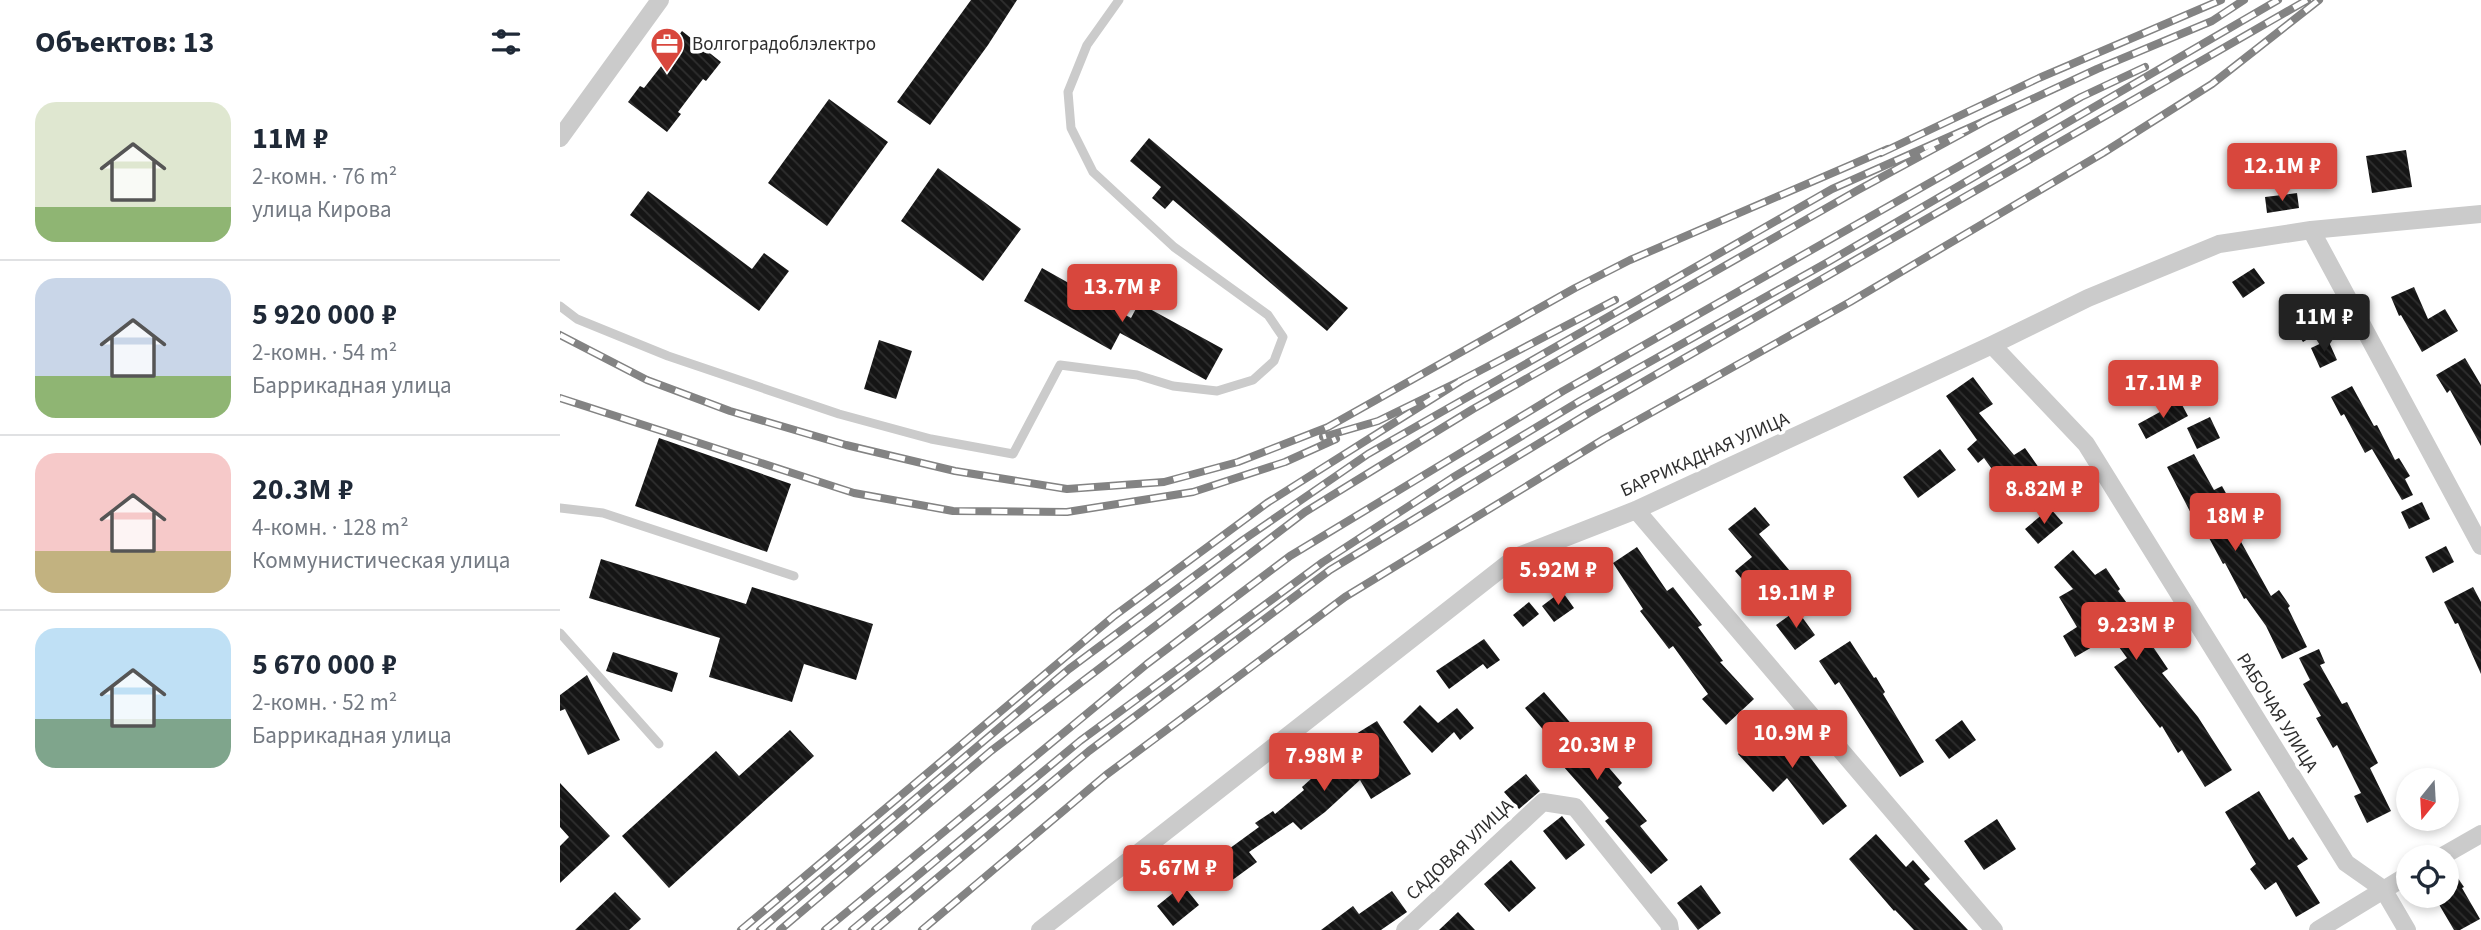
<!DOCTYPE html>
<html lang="ru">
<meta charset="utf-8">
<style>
:root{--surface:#fff;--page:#f2f2f3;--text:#1f2937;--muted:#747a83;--line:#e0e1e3;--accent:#d8473d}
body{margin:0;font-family:"Source Sans 3",sans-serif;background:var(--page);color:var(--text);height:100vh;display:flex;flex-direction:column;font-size:26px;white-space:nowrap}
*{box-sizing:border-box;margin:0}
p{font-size:23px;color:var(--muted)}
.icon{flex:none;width:38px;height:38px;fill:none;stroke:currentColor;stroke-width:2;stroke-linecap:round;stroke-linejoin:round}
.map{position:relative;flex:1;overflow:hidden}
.details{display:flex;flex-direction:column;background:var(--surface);width:560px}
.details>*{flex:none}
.needle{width:46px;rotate:198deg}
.tools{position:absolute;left:1836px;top:768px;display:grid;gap:14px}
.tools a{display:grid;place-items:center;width:63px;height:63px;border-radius:50%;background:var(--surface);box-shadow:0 4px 10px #0003;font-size:35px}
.price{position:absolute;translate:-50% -60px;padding:0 16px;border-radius:7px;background:var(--accent);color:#fff;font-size:23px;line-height:46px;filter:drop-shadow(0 2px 4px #0008)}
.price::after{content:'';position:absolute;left:50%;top:42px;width:21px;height:16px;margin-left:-10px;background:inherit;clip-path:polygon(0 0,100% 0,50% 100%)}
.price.active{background:#222;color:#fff}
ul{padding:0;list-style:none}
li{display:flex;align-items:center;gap:21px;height:175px;padding:0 35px}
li+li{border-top:2px solid var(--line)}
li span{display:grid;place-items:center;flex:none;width:196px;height:140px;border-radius:21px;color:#555}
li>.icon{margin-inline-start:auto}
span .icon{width:84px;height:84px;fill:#fffc;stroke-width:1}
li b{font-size:30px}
h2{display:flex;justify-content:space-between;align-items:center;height:84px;padding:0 35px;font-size:30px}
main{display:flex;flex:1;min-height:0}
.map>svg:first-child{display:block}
</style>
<main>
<section class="details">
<h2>Объектов: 13<svg class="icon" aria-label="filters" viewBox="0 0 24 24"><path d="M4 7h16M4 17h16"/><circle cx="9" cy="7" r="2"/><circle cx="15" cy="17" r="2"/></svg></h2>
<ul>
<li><span style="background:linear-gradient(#dfe7d0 75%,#8fb573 0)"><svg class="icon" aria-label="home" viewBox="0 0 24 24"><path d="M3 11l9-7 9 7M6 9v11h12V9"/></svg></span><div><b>11M ₽</b><p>2-комн. · 76 m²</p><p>улица Кирова</p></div></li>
<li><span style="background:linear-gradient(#c9d6e8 70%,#8fb573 0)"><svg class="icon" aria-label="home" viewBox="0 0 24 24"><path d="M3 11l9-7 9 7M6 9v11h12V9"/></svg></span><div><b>5 920 000 ₽</b><p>2-комн. · 54 m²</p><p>Баррикадная улица</p></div></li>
<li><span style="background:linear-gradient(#f6c9c9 70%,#c2b280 0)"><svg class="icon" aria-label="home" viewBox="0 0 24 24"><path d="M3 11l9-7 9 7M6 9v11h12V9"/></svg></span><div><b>20.3M ₽</b><p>4-комн. · 128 m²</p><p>Коммунистическая улица</p></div></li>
<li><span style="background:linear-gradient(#bfe0f5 65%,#7fa58c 0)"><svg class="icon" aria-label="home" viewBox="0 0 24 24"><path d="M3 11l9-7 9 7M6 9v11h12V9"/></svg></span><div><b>5 670 000 ₽</b><p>2-комн. · 52 m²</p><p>Баррикадная улица</p></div></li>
</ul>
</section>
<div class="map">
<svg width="1921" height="930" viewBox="0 0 1921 930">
<defs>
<pattern id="building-back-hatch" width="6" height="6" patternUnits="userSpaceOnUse" patternTransform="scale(1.75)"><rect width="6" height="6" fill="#151515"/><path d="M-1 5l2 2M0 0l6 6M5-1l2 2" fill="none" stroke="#2f2f2f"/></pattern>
</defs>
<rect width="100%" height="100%" fill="#fff"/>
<path fill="url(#building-back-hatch)" d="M 411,0 L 457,0 L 428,45 L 370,125 L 337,102 Z
M 122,31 L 161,62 L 146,81 L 143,79 L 118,112 L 121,114 L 107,132 L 68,102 L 80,86 L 84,88 L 113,51 L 109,48 Z
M 269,99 L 328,142 L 267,226 L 208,183 Z
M 589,138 L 788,308 L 767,331 L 613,200 L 605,209 L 592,198 L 601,187 L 570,161 Z
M 1846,150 L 1852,187 L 1812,193 L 1806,156 Z
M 378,168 L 461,229 L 423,281 L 341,221 Z
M 88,191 L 192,269 L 204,253 L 229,271 L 199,311 L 70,215 Z
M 1737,193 L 1739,208 L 1707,213 L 1705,197 Z
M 482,268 L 571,318 L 579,303 L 663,349 L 646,380 L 560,333 L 551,350 L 464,301 Z
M 1694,268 L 1705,283 L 1683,298 L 1672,282 Z
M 1854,287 L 1868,319 L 1885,309 L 1898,331 L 1862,352 L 1841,315 L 1839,316 L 1831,297 Z
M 1743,313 L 1756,334 L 1743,342 L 1730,322 Z
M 319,340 L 352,351 L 336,399 L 304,389 Z
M 1768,340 L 1777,360 L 1760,368 L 1751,348 Z
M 1905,358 L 1921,385 L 1921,446 L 1890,390 L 1887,393 L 1876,375 Z
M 1413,377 L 1433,404 L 1419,413 L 1454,455 L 1465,448 L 1484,475 L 1452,497 L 1424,458 L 1418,463 L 1407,449 L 1417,440 L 1386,396 Z
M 1792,386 L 1814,426 L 1817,425 L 1835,460 L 1839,458 L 1850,476 L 1845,479 L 1853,495 L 1842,500 L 1812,449 L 1805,453 L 1784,414 L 1781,416 L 1771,397 Z
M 1620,401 L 1628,416 L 1586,439 L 1578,424 Z
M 1650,417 L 1660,438 L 1637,449 L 1627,428 Z
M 99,438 L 231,484 L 207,552 L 75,506 Z
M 1380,449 L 1396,470 L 1358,498 L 1343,477 Z
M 1634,454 L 1654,490 L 1662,486 L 1673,506 L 1664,511 L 1711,596 L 1719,590 L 1730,606 L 1728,608 L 1747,647 L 1722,659 L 1706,626 L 1686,598 L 1684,599 L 1665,563 L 1663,564 L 1641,523 L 1637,525 L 1607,467 Z
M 1862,502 L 1870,519 L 1849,529 L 1841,512 Z
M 1195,507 L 1210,525 L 1199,534 L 1235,577 L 1243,571 L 1259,593 L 1231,614 L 1207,582 L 1194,593 L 1175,571 L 1192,557 L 1168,529 Z
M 1490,508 L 1503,523 L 1478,544 L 1465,529 Z
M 1886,546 L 1894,562 L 1873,573 L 1865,557 Z
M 1077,547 L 1107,591 L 1113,587 L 1142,625 L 1138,627 L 1163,661 L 1160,662 L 1194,699 L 1166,725 L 1142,699 L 1148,694 L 1113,646 L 1109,649 L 1080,611 L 1083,609 L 1053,563 Z
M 1513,550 L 1535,575 L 1546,568 L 1560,589 L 1558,591 L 1586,629 L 1583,632 L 1608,669 L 1602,673 L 1638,717 L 1672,770 L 1645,787 L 1622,750 L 1618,753 L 1602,726 L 1600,728 L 1554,667 L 1567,658 L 1551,636 L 1515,657 L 1503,636 L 1517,627 L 1499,597 L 1513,589 L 1494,567 Z
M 41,559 L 186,604 L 192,587 L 313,624 L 296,680 L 244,664 L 232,702 L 149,677 L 160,638 L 29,598 Z
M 1913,587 L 1921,602 L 1921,674 L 1898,623 L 1895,624 L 1884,602 Z
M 1002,591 L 1014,608 L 994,622 L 982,606 Z
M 969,602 L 979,614 L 963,627 L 953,615 Z
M 1237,610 L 1255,635 L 1235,650 L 1216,625 Z
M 924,639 L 940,660 L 927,669 L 923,664 L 889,689 L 876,671 Z
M 1290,641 L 1314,678 L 1316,677 L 1325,692 L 1323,694 L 1364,762 L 1340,777 L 1279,682 L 1275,685 L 1259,661 Z
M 1759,649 L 1765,663 L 1760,665 L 1782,704 L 1787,702 L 1818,763 L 1810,768 L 1831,811 L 1807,823 L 1794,796 L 1801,793 L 1777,745 L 1773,748 L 1756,718 L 1761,716 L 1743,684 L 1750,680 L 1739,658 Z
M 53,652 L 118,673 L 112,692 L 46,671 Z
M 27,675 L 60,740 L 28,755 L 5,709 L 0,711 L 0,695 Z
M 984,692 L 1062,783 L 1058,787 L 1087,821 L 1080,826 L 1108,860 L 1091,874 L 1045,821 L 1049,818 L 995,757 L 1001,751 L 965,708 Z
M 860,705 L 878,723 L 897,708 L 914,728 L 900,740 L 894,732 L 872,753 L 843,722 Z
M 1215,719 L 1249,756 L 1287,806 L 1263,825 L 1227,778 L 1213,792 L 1178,754 Z
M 1402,720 L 1416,740 L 1389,759 L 1375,740 Z
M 817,721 L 851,774 L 811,799 L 800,780 L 765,812 L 741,830 L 733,822 L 689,852 L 697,862 L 667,884 L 651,862 L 699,827 L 695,823 L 713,811 L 715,814 L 744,790 L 742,787 L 782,751 L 778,745 Z
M 230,730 L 254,756 L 109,888 L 62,836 L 156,751 L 179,776 Z
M 966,774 L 980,791 L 959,809 L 944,792 Z
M 0,783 L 50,836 L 0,883 L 0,846 L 9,837 L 0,827 Z
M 1699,791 L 1729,840 L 1733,837 L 1748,859 L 1737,866 L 1760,903 L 1736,917 L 1716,882 L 1705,890 L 1690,869 L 1696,864 L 1665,812 Z
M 1002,816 L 1025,845 L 1006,860 L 983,831 Z
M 1437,819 L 1456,849 L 1424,870 L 1404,841 Z
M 1316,834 L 1346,867 L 1353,860 L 1370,879 L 1364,884 L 1408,930 L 1354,930 L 1335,910 L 1334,911 L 1289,859 Z
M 951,860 L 976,888 L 949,912 L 924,884 Z
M 1889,865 L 1904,887 L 1902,888 L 1920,919 L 1900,930 L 1894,930 L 1874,896 L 1886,896 L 1886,867 Z
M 623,885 L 639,905 L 613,926 L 597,906 Z
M 1141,885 L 1161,913 L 1138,930 L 1117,903 Z
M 832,891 L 847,912 L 821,930 L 761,930 L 793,906 L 799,914 Z
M 55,892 L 81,919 L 69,930 L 15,930 Z
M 898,912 L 915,930 L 879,930 Z"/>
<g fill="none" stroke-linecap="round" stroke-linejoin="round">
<path stroke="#cbcbcb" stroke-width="9" d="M 0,306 L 17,319 L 108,356 L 279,414 L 371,439 L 453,454 L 500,365 L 577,375 L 613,386 L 657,391 L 693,380 L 714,361 L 723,337 L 708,315 L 614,247 L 533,172 L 511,128 L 508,92 L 527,45 L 559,0
M 0,508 L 43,513 L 234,576
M 0,633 L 99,744"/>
<path stroke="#cbcbcb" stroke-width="18" d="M 0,138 L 100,0
M 1751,230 L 1921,546
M 1432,345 L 1526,444 L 1786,863 L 1823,889 L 1847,930
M 1076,510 L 1434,930
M 1879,858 L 1921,834
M 480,930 L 956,557 L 1076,510 L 1432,345 L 1528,298 L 1659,244 L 1751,230 L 1921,214
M 845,930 L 983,802 L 1015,807 L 1109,924 L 1110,930
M 1758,930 L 1848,875"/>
<defs>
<path id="rail" d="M 1427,120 L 1537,69 L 1652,21 L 1684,0
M 1321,153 L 1479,78 L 1661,0
M 0,335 L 87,380 L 170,411 L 286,445 L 395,471 L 507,489 L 604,482 L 678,462 L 768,427 L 1015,288 L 1070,260 L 1328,149
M 902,380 L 1055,300
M 0,398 L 294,493 L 393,511 L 507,512 L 633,492 L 725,462 L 776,439
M 181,930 L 554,616 L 707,503 L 902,380 L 818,421 L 763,437
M 200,930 L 509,669 L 683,540 L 808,454 L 1272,189 L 1427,120 L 1298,190 L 913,409 L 745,512 L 431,751 L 220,930
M 265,930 L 587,664 L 730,556 L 1003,391 L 1521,97 L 1585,67
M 292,930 L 520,741 L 763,562 L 892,478 L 1020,401 L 1268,262 L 1718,0
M 315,930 L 529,751 L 770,570 L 1029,413 L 1747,0
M 362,930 L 546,775 L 785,597 L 1044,439 L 1290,302 L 1543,153 L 1652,84 L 1759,0"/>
</defs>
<use href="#rail" stroke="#838383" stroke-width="8"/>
<use href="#rail" stroke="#fff" stroke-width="5" stroke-dasharray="16" stroke-linecap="butt"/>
</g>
<defs>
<symbol id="office-pin" viewBox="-11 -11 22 30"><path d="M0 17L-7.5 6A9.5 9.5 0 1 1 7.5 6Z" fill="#d8473d" stroke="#fff"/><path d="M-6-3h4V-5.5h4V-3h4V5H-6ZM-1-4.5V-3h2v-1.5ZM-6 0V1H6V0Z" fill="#fff"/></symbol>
</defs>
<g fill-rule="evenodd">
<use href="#office-pin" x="88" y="25" width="38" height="52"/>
</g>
<g text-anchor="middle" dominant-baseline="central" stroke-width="7" stroke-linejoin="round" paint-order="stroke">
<g font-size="19" fill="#2e2e2e" stroke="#fff" text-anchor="start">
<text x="132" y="44">Волгоградоблэлектро</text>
</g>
<g font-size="19" fill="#2e2e2e" stroke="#fff">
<text transform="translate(1145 455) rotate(-24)">БАРРИКАДНАЯ УЛИЦА</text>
<text transform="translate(1717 713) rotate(58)">РАБОЧАЯ УЛИЦА</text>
<text transform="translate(900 850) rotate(-43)">САДОВАЯ УЛИЦА</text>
</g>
</g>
</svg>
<div class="tools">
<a><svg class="needle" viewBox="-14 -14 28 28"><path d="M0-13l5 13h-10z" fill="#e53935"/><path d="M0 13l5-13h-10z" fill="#747a83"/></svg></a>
<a><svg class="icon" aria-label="locate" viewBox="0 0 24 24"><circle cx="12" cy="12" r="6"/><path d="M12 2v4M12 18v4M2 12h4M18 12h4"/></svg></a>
</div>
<b class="price" style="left:1722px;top:203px">12.1M ₽</b>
<b class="price" style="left:562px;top:324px">13.7M ₽</b>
<b class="price active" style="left:1764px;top:354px">11M ₽</b>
<b class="price" style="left:1603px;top:420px">17.1M ₽</b>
<b class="price" style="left:1484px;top:526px">8.82M ₽</b>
<b class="price" style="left:1675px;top:553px">18M ₽</b>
<b class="price" style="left:998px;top:607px">5.92M ₽</b>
<b class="price" style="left:1236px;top:630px">19.1M ₽</b>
<b class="price" style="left:1576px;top:662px">9.23M ₽</b>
<b class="price" style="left:1232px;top:770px">10.9M ₽</b>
<b class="price" style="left:1037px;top:782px">20.3M ₽</b>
<b class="price" style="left:764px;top:793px">7.98M ₽</b>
<b class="price" style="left:618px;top:905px">5.67M ₽</b>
</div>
</main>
